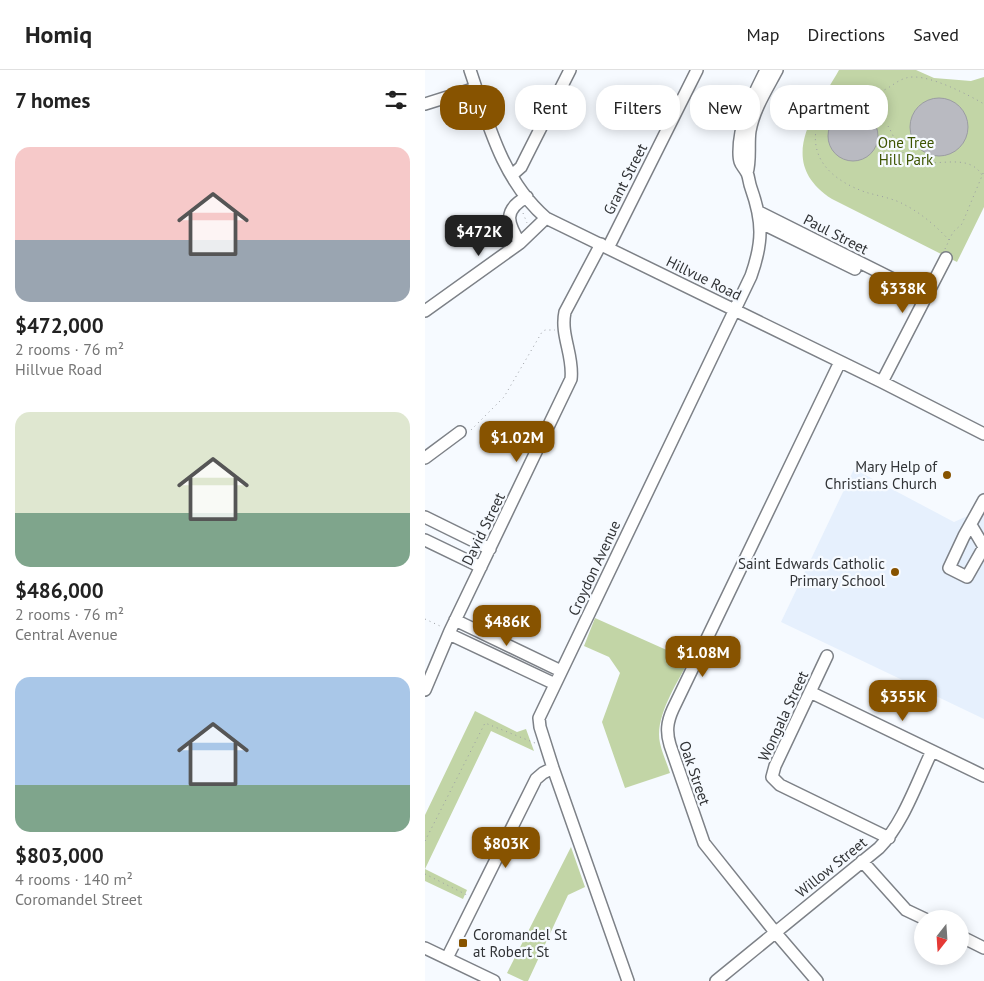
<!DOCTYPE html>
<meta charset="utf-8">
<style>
:root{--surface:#fff;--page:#f2f2f2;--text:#222;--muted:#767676;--line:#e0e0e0;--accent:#875300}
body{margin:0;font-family:"PT Sans",sans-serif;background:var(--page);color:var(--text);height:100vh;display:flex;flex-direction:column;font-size:19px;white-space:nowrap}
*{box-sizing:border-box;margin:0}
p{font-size:16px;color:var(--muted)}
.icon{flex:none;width:28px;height:28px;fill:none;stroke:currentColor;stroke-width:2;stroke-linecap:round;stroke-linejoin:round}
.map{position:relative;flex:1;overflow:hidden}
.side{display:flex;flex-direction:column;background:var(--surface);width:425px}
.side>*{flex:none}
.banner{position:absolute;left:15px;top:15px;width:469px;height:45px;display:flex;gap:10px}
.needle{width:32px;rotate:197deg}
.controls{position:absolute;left:489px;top:840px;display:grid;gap:10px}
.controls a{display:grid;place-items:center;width:55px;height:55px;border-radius:50%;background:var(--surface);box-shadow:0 2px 12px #0003;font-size:25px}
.price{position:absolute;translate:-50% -42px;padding:0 11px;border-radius:10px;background:var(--accent);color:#fff;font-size:16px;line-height:32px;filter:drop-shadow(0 1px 2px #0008)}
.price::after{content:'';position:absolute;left:50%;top:30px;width:15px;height:11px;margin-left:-8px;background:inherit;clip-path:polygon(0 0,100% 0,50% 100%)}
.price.current{background:#222;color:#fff}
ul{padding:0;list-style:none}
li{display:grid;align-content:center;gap:10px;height:265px;padding:0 15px}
li span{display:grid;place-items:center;height:155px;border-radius:15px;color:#555}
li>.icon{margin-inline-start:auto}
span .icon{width:90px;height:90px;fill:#fffc;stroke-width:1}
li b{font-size:21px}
h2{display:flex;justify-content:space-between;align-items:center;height:60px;padding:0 15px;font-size:21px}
.chip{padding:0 18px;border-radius:20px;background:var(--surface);box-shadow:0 2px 12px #0003;font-size:18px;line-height:45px}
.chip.current{background:var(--accent);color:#fff}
header{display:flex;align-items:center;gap:30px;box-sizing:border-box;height:70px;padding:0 25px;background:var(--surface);border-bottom:1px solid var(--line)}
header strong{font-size:24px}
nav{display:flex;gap:28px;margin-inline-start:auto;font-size:18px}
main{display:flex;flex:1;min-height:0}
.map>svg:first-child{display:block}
</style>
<header>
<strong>Homiq</strong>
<nav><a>Map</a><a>Directions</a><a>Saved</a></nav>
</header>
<main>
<section class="side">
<h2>7 homes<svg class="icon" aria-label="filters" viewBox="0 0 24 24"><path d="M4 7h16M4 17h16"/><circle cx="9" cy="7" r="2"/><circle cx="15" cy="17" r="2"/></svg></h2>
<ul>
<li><span style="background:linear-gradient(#f6c9c9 60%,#9aa5b1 0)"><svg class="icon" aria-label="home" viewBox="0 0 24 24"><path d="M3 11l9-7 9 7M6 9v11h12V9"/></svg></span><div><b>$472,000</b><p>2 rooms · 76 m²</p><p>Hillvue Road</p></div></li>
<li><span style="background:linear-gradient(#dfe7d0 65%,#7fa58c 0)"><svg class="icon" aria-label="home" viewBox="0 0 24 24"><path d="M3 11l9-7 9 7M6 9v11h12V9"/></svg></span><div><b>$486,000</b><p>2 rooms · 76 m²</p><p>Central Avenue</p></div></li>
<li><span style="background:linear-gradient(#a9c7e8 70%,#7fa58c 0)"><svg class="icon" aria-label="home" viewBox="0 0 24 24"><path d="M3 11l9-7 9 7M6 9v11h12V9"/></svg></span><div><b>$803,000</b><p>4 rooms · 140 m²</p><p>Coromandel Street</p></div></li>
</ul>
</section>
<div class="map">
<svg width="559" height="911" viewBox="0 0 559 911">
<rect width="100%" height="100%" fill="#f6faff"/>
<path fill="#e6f0fd" d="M 429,399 L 529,452 L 547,444 L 559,421 L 559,649 L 356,552 Z"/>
<path fill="#c2d5a6" d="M 414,0 L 491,0 L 509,8 L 546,11 L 559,7 L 559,137 L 532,192 L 407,129 C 350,92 389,44 414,0 Z
M 170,548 L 264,590 C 253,612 229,647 235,673 C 237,683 242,693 245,703 L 200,718 L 177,652 L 195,603 L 184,587 L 159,576 Z
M 50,641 L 92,662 L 101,659 L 109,681 L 66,661 L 0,799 L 42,820 L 38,829 L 0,811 L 0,745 Z
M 146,777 L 160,817 L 143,825 L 103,911 L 99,911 L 82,903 Z"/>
<path fill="#b9bac1" stroke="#9b9ca3" d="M485 57a29 29 0 1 1 58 0a29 29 0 1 1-58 0Z
M403 66a25 25 0 1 1 50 0a25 25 0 1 1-50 0Z"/>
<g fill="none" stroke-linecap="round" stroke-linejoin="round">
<defs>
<path id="minor" d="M 45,0 C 63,53 77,110 121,148 L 457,312 L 559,364
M 0,34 L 51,18
M 322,103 C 326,90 323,74 325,61 C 329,39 342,19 352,0
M 87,105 L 96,97 L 101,87 L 145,0
M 334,142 L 502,226
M 336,153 L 430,199
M 95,173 C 83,154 77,140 102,127
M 183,178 L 272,0
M 0,241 L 95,173 L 121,148
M 457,312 L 521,188
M 0,388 L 35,362
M 0,447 L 65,479
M 546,455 L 559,477 L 542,507 L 524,498 L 539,466 L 559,430
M 0,470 L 56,497
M 30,550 L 136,601
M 24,564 L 130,614
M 402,586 L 350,696 L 347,707 L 355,715 L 464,768
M 0,620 L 25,561 L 146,309 C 149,286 135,265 140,242 L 176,174
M 385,622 L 559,706
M 437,791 L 481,840 L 500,849
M 535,866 L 559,878
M 0,878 L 69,911
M 22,888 L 111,709 L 118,703 L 128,698
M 203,911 L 128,698 L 115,657 L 114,648 L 326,206 C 338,172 338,152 326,118 C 324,113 324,107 322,103 C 317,94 314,95 314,82 C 314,52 328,26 341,0
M 291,911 L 454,778 C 478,754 492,712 507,681
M 392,911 L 350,862 L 279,773 L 245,675 C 241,662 242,652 248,639 L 415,292"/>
</defs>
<use href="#minor" stroke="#7d8187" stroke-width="14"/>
<path stroke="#9b9ea3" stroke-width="1" stroke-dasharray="1 4" stroke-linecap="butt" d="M 463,56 C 469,66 473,80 482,86 C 504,103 541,79 557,105
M 98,143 L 102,153
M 524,170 C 512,157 496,143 480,135 C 468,128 453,126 440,122 C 412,112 386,93 391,60 C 397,30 427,28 451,23 C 464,20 470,11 481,8 C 500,2 542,24 559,34
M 520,179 L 528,162 L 537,154 L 559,101
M 46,360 L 79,327 L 117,262 L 120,260 L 130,260
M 0,549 L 15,556
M 0,771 L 60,653 L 110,673
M 0,804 L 42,825"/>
<use href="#minor" stroke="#fff" stroke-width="11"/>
</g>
<g fill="#875300" stroke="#f6faff" stroke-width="2">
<circle cx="522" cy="405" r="5"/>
<circle cx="470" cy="502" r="5"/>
<rect x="33" y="868" width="10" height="10" rx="2.5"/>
</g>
<g text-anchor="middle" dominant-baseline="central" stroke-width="4.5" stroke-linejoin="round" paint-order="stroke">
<g font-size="15" fill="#3d5400" stroke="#f6faff">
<text x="481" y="72">One Tree<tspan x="481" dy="17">Hill Park</tspan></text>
</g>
<g font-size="15" fill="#313336" stroke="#f6faff">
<text transform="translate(200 109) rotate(-63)">Grant Street</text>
<text transform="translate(411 164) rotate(27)">Paul Street</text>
<text transform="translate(279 208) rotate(26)">Hillvue Road</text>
<text transform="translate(58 459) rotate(-64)">David Street</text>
<text transform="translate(169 498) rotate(-65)">Croydon Avenue</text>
<text transform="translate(358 646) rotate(-65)">Wongala Street</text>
<text transform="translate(270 703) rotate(71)">Oak Street</text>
<text transform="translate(406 797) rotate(-39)">Willow Street</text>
</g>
<g font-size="15" fill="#313336" stroke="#f6faff" text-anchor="end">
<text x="512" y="396">Mary Help of<tspan x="512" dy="17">Christians Church</tspan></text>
<text x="460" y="493">Saint Edwards Catholic<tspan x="460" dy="17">Primary School</tspan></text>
<text x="48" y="864" text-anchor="start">Coromandel St<tspan x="48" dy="17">at Robert St</tspan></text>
</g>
</g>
</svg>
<div class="controls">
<a><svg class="needle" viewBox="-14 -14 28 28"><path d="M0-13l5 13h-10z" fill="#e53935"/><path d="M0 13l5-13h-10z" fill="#767676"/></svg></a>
</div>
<b class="price current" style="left:54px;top:187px">$472K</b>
<b class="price" style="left:478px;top:244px">$338K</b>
<b class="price" style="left:92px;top:393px">$1.02M</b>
<b class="price" style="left:82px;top:577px">$486K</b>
<b class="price" style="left:278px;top:608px">$1.08M</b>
<b class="price" style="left:478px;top:652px">$355K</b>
<b class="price" style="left:81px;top:799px">$803K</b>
<div class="banner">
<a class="chip current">Buy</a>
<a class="chip">Rent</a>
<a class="chip">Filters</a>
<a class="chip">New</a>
<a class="chip">Apartment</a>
</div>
</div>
</main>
